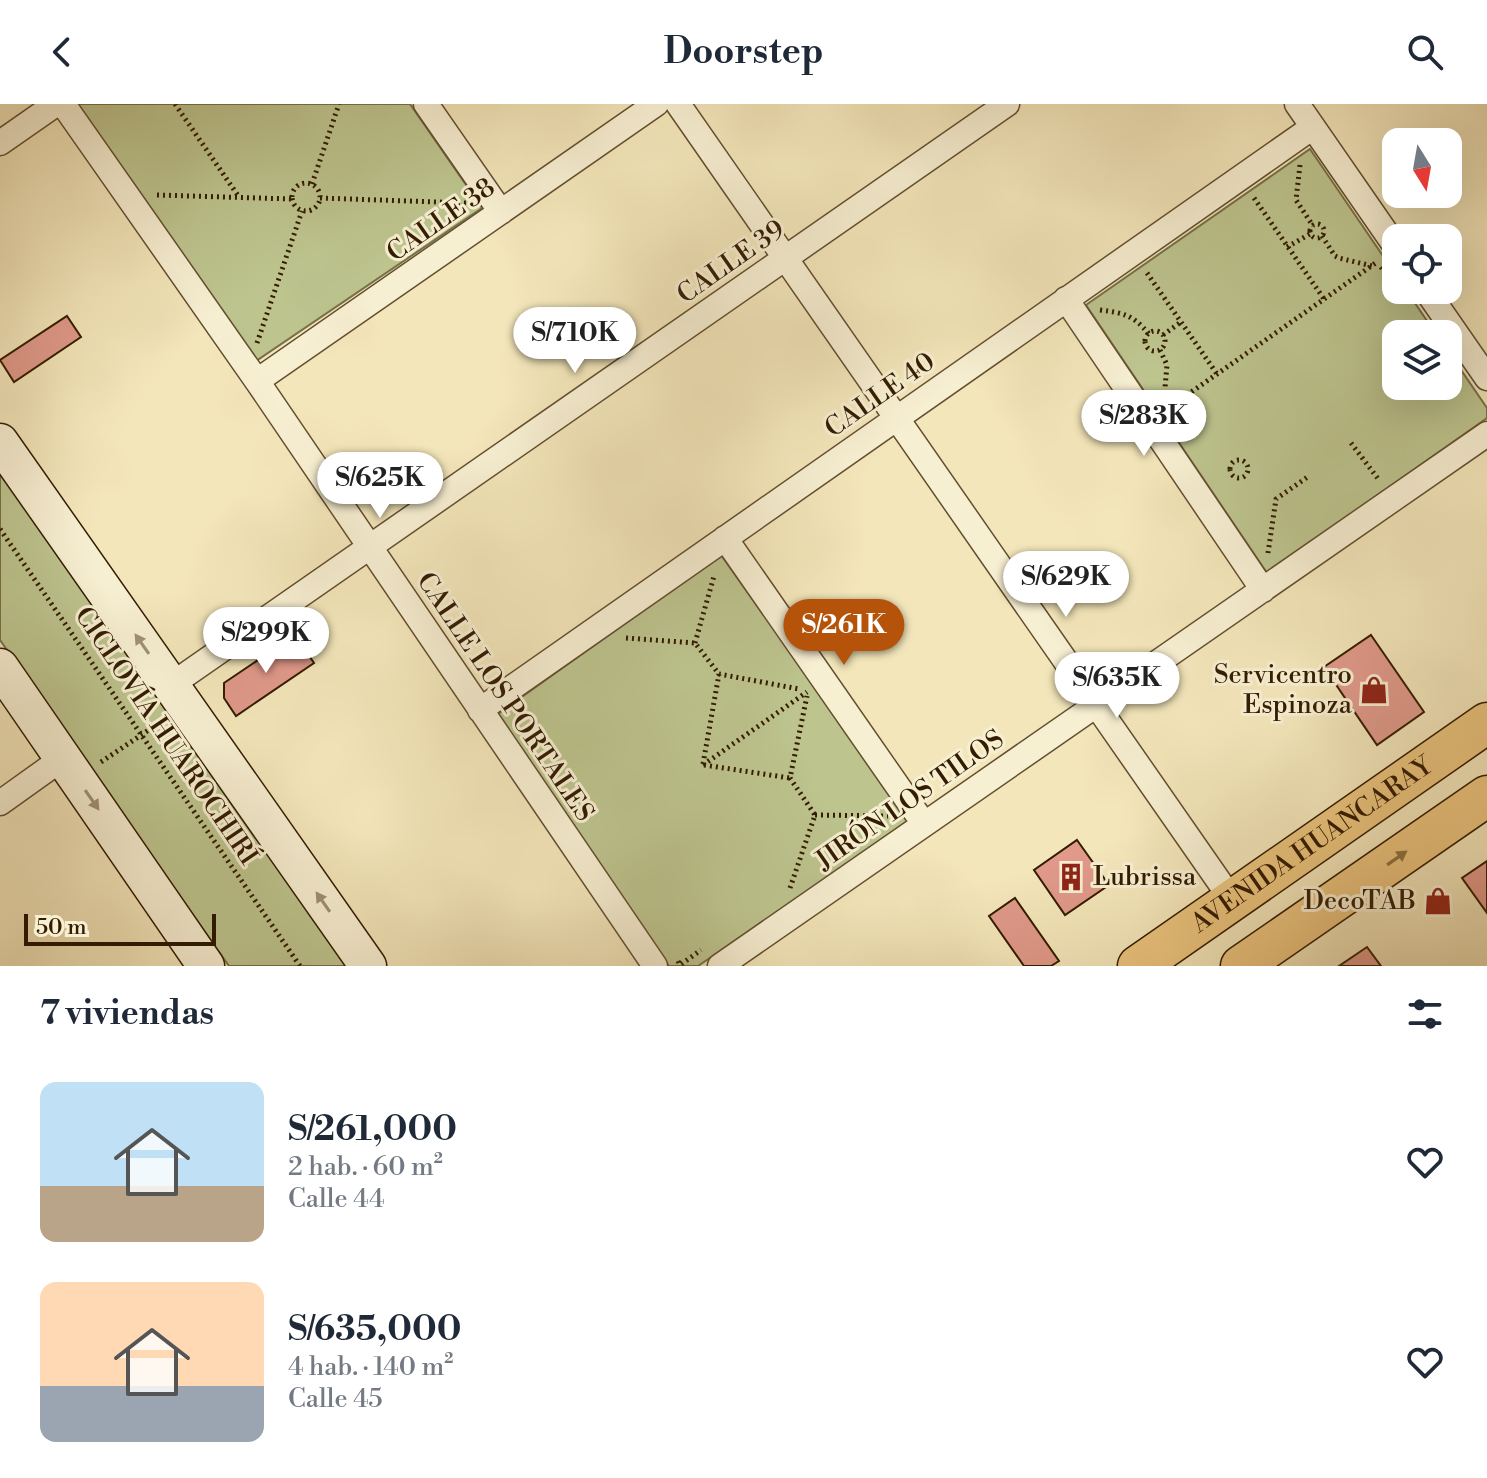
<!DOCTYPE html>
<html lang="es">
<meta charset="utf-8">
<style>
:root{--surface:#fff;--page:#f6f6f7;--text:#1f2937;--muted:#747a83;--accent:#b45309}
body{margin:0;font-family:"Libre Bodoni",serif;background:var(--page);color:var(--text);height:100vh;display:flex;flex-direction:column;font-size:30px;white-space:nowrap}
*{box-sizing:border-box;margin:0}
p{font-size:26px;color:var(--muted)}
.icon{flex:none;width:44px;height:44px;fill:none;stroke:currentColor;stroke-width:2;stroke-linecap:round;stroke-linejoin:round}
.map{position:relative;height:862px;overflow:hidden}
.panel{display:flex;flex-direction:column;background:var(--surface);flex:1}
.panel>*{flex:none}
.needle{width:52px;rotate:169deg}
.controls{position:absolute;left:1382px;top:24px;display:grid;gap:16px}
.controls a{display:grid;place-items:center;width:80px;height:80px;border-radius:16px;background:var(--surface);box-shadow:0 8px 32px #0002;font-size:40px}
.scale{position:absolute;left:24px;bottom:20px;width:192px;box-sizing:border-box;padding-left:8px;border:4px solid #331c01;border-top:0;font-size:22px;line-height:28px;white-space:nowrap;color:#331c01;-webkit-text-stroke:6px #f7efd2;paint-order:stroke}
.price{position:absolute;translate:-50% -68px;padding:0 18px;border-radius:28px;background:#fff;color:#222;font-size:26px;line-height:52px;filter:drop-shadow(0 2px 4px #0008)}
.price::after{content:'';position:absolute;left:50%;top:48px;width:24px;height:18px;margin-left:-12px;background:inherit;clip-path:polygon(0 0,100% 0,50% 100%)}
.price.selected{background:var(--accent);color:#fff}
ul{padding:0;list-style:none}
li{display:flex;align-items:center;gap:24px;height:200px;padding:0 40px}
li span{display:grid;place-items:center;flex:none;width:224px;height:160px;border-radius:16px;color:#555}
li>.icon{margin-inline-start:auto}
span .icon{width:96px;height:96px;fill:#fffc;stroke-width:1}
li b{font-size:34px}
h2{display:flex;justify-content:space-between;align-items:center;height:96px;padding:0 40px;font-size:34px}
header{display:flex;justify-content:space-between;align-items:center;height:104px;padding:0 40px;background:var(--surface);font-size:36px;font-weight:700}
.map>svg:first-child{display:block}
</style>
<header><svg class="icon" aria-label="back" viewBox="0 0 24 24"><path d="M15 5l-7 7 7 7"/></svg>Doorstep<svg class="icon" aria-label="search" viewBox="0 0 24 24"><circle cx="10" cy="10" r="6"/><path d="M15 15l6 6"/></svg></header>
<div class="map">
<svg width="1487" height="862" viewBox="0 0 1487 862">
<rect width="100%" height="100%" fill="#f3e6ba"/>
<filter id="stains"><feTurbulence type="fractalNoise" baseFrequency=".0025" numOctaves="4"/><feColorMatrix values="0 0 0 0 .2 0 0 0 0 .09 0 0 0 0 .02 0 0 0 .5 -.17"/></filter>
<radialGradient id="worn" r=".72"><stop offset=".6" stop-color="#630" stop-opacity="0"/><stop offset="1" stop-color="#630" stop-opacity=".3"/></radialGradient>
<path fill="#bdc48e" stroke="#787048" stroke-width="2" d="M 75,0 L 410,0 L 482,104 L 256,257 Z
M 1310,45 L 1396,171 L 1396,186 L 1406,186 L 1436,230 L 1396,230 L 1396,282 L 1448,282 L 1448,247 L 1487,304 L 1487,314 L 1267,469 L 1086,201 Z
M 0,356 L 354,862 L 229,862 L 0,536 Z
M 721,451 L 911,717 L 698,862 L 669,862 L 498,610 Z"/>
<path fill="#e0998a" stroke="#331c01" stroke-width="2" d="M 67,212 L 81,233 L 14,278 L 0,256 Z
M 295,531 L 314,559 L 236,612 L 224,594 L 224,579 Z
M 1371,531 L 1424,608 L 1377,641 L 1324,563 Z
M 1077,736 L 1109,781 L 1065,811 L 1034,766 Z
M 1487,757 L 1487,809 L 1462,774 Z
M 1015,794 L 1059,857 L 1051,862 L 1024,862 L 989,812 Z
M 1367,843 L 1381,862 L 1339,862 Z"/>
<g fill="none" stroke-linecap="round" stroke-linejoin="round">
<defs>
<path id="street" d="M 63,0 L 257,277 L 655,862
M 426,0 L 501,108
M 678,0 L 1232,796
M 1297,0 L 1396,143
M 0,39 L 56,0
M 1426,186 L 1487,274
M 1066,195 L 1263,486
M 257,277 L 656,0
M 725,434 L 924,720
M 171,581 L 1007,0
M 480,606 L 1313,23
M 0,699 L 63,654
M 720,862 L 1487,330"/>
<path id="secondary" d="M 0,338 L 368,862
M 0,563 L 206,862"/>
<g id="primary">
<path id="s1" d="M 1138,862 L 1487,619"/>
<path d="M 1241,862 L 1487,692"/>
</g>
</defs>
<use href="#street" stroke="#634e2f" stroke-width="27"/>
<use href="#secondary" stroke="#331c01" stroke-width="39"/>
<use href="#primary" stroke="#331c01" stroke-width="43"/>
<path stroke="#331c01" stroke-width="5" stroke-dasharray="2 4" stroke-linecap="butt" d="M 175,0 L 239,93
M 1300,61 L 1296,96 L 1313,122
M292 93a14 14 0 1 1 28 0a14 14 0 1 1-28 0Z
M 312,80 L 339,0
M 157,91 L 292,95
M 320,94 L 467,99
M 1254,94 L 1324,195
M1310 127a7 7 0 1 1 14 0a7 7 0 1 1-14 0Z
M 1322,132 L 1335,152 L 1339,154 L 1372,162
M 1287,143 L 1310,130
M 1381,163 L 1396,185
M 1147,169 L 1217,270
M 1100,206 C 1124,209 1133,211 1149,230
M1145 237a10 10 0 1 1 20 0a10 10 0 1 1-20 0Z
M 1163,231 L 1181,218
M 257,239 L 302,107
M 1160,246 L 1167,261 L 1164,295
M 1167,305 L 1377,158
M 1351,339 L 1379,376
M1230 365a9 9 0 1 1 18 0a9 9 0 1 1-18 0Z
M 0,425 L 300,862
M 1268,449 L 1276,395 L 1309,372
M 626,534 L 695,539 L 719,570 L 799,585
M 695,539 L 714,472
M 101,658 L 162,617
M 703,660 L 719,570
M 703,661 L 807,588
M 704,661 L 790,674
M 815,711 L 888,712
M 790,784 L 815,711 L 790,674 L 807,592
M 678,857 L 680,861 L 701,846"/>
<use href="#street" stroke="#f7efd2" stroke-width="24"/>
<use href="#secondary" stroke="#f7efd2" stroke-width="36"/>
<use href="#primary" stroke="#eac37d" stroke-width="40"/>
</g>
<defs><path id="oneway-solid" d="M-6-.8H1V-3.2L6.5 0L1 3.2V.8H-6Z" transform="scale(2)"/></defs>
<g fill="#9f9074">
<use href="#oneway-solid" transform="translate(142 540) rotate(-125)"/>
<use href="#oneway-solid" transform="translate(92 696) rotate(55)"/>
<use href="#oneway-solid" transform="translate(323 798) rotate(-125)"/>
</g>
<use fill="#8e703f" href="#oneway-solid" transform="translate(1397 754) rotate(-35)"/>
<defs>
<symbol id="shop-bare" viewBox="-9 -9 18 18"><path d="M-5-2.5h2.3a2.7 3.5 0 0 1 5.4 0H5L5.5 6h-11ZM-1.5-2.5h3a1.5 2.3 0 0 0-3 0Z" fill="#8f2418" stroke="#f7efd2" stroke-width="2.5" paint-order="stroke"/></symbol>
<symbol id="building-bare" viewBox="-9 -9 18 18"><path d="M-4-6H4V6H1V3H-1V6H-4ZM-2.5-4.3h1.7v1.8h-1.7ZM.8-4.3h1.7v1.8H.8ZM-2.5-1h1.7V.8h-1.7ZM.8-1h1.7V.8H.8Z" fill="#8f2418" stroke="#f7efd2" stroke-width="2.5" paint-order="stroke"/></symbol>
</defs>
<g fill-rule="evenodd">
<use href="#shop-bare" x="1354" y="566" width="40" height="40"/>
<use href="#building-bare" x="1051" y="753" width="40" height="40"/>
<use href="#shop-bare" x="1418" y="777" width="40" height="40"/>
</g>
<g text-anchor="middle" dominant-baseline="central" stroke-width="6" stroke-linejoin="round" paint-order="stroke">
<g font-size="26" fill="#331c01" stroke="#f7efd2">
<text transform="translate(441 116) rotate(-35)">CALLE 38</text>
<text transform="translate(731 158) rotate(-35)">CALLE 39</text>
<text transform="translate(880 291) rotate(-35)">CALLE 40</text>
<text transform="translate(505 593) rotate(56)">CALLE LOS PORTALES</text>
<text transform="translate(166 632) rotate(56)">CICLOVÍA HUAROCHIRÍ</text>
<text transform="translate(910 696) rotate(-35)">JIRÓN LOS TILOS</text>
<text stroke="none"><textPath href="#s1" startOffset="212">AVENIDA HUANCARAY</textPath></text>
</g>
<g font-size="26" fill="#331c01" stroke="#f7efd2" text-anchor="end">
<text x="1352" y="571">Servicentro<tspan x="1352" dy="30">Espinoza</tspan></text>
<text x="1093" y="773" text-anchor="start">Lubrissa</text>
<text x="1416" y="797">DecoTAB</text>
</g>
</g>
<rect width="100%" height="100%" filter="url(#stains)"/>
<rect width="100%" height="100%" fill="url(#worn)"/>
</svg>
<div class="controls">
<a><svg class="needle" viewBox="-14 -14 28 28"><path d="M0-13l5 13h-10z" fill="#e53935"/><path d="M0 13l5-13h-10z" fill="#747a83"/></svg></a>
<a><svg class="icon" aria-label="locate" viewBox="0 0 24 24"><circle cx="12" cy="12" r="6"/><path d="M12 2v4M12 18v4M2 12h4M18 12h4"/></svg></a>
<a><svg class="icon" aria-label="layers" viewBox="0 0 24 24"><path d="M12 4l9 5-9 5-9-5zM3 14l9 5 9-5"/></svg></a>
</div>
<div class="scale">50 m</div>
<b class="price" style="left:575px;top:271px">S/710K</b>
<b class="price" style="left:1144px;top:354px">S/283K</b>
<b class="price" style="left:380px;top:416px">S/625K</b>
<b class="price" style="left:1066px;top:515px">S/629K</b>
<b class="price selected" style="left:844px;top:563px">S/261K</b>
<b class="price" style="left:266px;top:571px">S/299K</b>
<b class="price" style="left:1117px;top:616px">S/635K</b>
</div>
<section class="panel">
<h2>7 viviendas<svg class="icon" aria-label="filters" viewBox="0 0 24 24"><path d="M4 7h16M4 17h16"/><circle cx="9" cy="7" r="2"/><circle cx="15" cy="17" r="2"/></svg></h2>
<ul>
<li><span style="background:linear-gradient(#bfe0f5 65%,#b9a48a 0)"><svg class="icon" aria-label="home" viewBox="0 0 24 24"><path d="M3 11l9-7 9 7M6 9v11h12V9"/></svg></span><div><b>S/261,000</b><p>2 hab. · 60 m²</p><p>Calle 44</p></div><svg class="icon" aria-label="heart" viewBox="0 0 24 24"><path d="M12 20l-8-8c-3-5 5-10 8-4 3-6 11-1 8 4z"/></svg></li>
<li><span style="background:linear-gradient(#ffd9b3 65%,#9aa5b1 0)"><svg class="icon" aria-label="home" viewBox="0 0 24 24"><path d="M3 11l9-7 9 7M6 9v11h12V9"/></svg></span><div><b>S/635,000</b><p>4 hab. · 140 m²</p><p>Calle 45</p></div><svg class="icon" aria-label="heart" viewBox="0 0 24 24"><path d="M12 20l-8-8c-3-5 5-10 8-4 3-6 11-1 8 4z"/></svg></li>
</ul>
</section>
